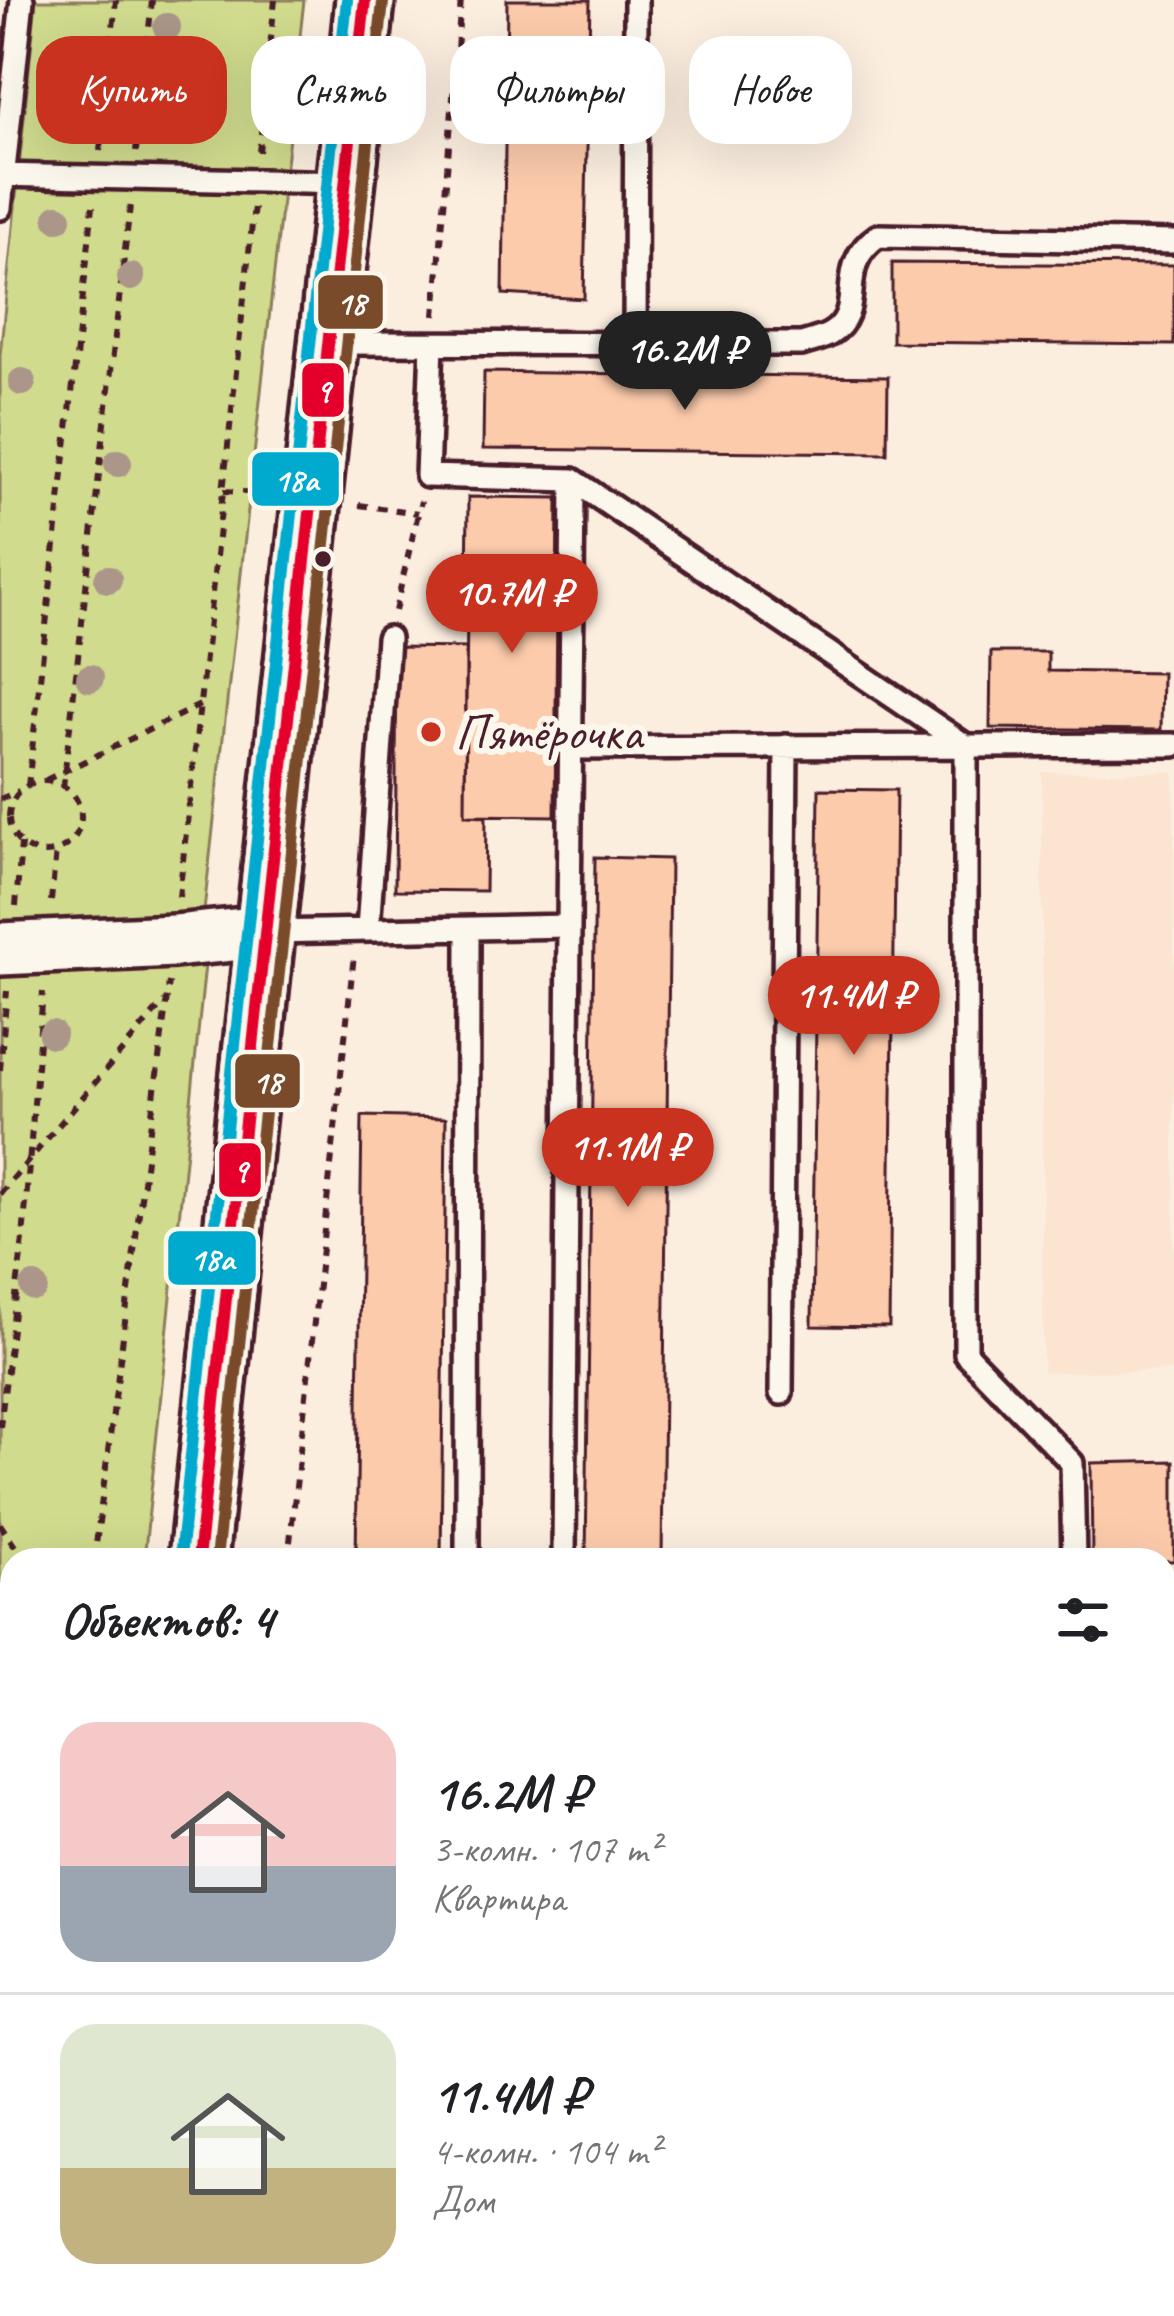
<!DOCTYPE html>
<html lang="ru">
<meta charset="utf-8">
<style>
:root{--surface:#fff;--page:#f2f2f2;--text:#202124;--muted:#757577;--line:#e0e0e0;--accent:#c8321e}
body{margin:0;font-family:Caveat,sans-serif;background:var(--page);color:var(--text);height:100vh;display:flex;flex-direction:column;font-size:45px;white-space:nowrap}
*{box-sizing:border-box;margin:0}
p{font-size:39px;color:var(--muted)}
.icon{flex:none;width:66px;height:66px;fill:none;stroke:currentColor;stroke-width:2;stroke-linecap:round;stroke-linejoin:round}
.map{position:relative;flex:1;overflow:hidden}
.details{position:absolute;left:0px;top:1548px;width:1176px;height:768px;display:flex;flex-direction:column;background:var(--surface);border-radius:36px 36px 0 0;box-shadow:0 12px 48px #0002}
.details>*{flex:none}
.top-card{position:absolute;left:36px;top:36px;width:1104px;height:108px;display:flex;gap:24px}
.price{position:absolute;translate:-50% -102px;padding:0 27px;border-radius:42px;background:var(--accent);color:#fff;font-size:39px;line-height:78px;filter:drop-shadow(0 3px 6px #0008)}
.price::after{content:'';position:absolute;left:50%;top:72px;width:36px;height:27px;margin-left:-18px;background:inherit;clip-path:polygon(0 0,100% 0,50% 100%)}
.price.on{background:#222;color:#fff}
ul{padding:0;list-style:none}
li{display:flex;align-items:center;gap:36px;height:300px;padding:0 60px}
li+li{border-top:3px solid var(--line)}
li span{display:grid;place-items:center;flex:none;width:336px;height:240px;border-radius:36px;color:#555}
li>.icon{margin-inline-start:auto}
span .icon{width:144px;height:144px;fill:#fffc;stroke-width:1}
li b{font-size:51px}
h2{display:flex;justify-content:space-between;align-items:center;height:144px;padding:0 60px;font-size:51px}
.chip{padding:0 42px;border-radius:36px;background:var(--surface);box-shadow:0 12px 48px #0002;font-size:42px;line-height:108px}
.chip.on{background:var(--accent);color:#fff}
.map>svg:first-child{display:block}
</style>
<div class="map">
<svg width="1174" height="2316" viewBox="0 0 1174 2316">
<rect width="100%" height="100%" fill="#fbeedf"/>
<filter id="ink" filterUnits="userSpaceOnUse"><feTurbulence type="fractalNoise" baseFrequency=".00833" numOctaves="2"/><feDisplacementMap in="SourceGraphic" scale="24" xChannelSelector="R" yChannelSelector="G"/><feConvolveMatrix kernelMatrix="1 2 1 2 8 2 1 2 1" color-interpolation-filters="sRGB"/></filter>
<g filter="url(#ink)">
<path fill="#fbe4d0" d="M 1042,772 L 1174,772 L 1174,1371 L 1043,1372 Z"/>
<path fill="#d0db8e" stroke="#8d7d5c" stroke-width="3" d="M 36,0 L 304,0 L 204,911 L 0,926 L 0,355 Z
M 206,955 L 144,1560 L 12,1560 L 12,2063 L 0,2063 L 0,977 Z
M 1174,2157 L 1174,2316 L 256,2316 L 256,2304 L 1164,2304 L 1164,2158 Z"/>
<path fill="#fccbac" stroke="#4a1f2b" stroke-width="3" d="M 507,0 L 590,0 L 584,299 L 503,294 Z
M 892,263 L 1174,265 L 1174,345 L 892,342 Z
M 484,372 L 888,377 L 887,453 L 483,449 Z
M 468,497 L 558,498 L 555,816 L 465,815 Z
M 397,647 L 466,648 L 465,815 L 486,816 L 485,891 L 395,890 Z
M 991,652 L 1048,652 L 1048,671 L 1162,673 L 1161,730 L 990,728 Z
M 819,789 L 896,790 L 889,1327 L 812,1326 Z
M 595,857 L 670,859 L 662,1560 L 586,1560 Z
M 362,1116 L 446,1118 L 441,1560 L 356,1560 Z
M 1174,1461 L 1174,1561 L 1092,1560 L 1091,1463 Z
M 1174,1756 L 1174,1846 L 1164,1847 L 1164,1757 Z"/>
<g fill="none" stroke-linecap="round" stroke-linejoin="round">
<defs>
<path id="service" d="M 0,175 L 345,183
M 0,208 L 22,0
M 333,343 L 802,344 C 810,341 822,339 830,334 C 869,310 832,267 878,236 L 1174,242
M 635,346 L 636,0
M 573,480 L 966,746 L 966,1354 L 1072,1463 L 1074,1560
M 570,748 L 1174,745
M 368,930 L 388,638
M 270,932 L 569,926 L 573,480 L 427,476 L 432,344
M 781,1393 L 786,746
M 467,1560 L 468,929
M 564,1560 L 569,926
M 1164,1594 L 1174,1594
M 1164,1871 L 1174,1871"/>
<path id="tertiary" d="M 0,949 L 174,941 L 263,932"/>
<path id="secondary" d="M 198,1560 L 365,0
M 0,2102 L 12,2102
M 1164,2107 L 1174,2107
M 130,2316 L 131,2304"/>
</defs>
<use href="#service" stroke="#4a1f2b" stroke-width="30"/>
<use href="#tertiary" stroke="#4a1f2b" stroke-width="60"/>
<use href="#secondary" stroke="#4a1f2b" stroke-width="66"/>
<path stroke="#4a1f2b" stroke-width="6" stroke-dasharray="9 9" stroke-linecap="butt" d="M 100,151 L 116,0
M 136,152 L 152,0
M 259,152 L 275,0
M 435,316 L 461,0
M 224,491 L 265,493
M 359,505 L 418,513
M 395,611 L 421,501
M 46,780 L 202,704
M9 817a36 36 0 1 1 72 0a36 36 0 1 1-72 0Z
M 28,786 L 93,206
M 63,787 L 130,206
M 0,799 L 19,791
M 179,897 L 254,206
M 51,901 L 56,851
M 16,906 L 21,844
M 0,1070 L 7,991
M 0,1194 L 164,1002
M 0,1427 L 23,1239 L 43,992
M 0,1524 L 24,1560
M 94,1560 L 169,982
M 288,1560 L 354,955
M 0,1767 L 12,1772
M 1164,2019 L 1174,2019
M 0,2041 L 12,2041
M 0,2173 L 12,2173
M 1164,2214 L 1174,2214
M 234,2304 L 234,2316
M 36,2316 L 36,2304
M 761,2316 L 1174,2313"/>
<use href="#service" stroke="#fbf7ec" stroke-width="21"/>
<use href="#tertiary" stroke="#fbf7ec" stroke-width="51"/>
<use href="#secondary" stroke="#fbf7ec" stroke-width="57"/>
<defs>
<path id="bus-1" d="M 198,1560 L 365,0"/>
<path id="bus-2" d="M 216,1560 L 383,2"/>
<path id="bus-3" d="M 180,1558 L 347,0"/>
</defs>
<use href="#bus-1" stroke="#fbf7ec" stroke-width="21"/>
<use href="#bus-2" stroke="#fbf7ec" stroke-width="21"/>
<use href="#bus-3" stroke="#fbf7ec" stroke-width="21"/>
<use href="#bus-1" stroke="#e4002b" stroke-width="12"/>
<use href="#bus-2" stroke="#7a4b2a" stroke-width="12"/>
<use href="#bus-3" stroke="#00a9ce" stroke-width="12"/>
</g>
<g fill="#ac968a">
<circle cx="167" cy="27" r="14"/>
<circle cx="63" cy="98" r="14"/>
<circle cx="58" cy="218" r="14"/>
<circle cx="131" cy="277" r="14"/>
<circle cx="22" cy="382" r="14"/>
<circle cx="118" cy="463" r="14"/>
<circle cx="108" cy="579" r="14"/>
<circle cx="90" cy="678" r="14"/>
<circle cx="52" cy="1034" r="14"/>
<circle cx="34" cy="1287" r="14"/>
</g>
</g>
<circle fill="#4a1f2b" stroke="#fbf7ec" stroke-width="4.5" cx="323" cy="559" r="10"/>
<circle fill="#c8321e" stroke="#fbf7ec" stroke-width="4.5" cx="431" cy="732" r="12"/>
<g text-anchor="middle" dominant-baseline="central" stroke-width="12" stroke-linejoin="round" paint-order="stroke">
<g font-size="51" fill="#4a1f2b" stroke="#fbf7ec" text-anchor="start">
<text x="455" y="732">Пятёрочка</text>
</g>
</g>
<g stroke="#fbf7ec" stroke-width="4.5">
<rect x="316" y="273" width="69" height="58" rx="12" fill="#7a4b2a"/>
<rect x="300" y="361" width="46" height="58" rx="12" fill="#e4002b"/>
<rect x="250" y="450" width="91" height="58" rx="12" fill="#00a9ce"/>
<rect x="233" y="1052" width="69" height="58" rx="12" fill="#7a4b2a"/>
<rect x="217" y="1141" width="46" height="58" rx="12" fill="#e4002b"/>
<rect x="166" y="1229" width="92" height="58" rx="12" fill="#00a9ce"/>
</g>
<g font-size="33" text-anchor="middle" font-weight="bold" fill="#fff">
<text x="351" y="314">18</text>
<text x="323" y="402">9</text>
<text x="296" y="491">18а</text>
<text x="267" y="1093">18</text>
<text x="240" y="1182">9</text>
<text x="212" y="1270">18а</text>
</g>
</svg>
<b class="price on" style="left:685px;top:413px">16.2M ₽</b>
<b class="price" style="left:512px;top:656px">10.7M ₽</b>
<b class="price" style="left:854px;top:1058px">11.4M ₽</b>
<b class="price" style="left:628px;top:1210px">11.1M ₽</b>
<div class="top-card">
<a class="chip on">Купить</a>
<a class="chip">Снять</a>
<a class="chip">Фильтры</a>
<a class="chip">Новое</a>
</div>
<section class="details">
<h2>Объектов: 4<svg class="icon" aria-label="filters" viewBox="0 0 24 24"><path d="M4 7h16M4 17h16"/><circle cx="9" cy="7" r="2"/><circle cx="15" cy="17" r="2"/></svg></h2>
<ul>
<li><span style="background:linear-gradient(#f6c9c9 60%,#9aa5b1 0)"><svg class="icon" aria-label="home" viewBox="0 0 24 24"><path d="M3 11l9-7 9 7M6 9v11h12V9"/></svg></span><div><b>16.2M ₽</b><p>3-комн. · 107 m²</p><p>Квартира</p></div></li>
<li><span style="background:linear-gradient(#dfe7d0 60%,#c2b280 0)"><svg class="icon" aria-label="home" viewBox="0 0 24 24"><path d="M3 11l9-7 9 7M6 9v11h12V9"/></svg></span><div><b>11.4M ₽</b><p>4-комн. · 104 m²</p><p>Дом</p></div></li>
</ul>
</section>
</div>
